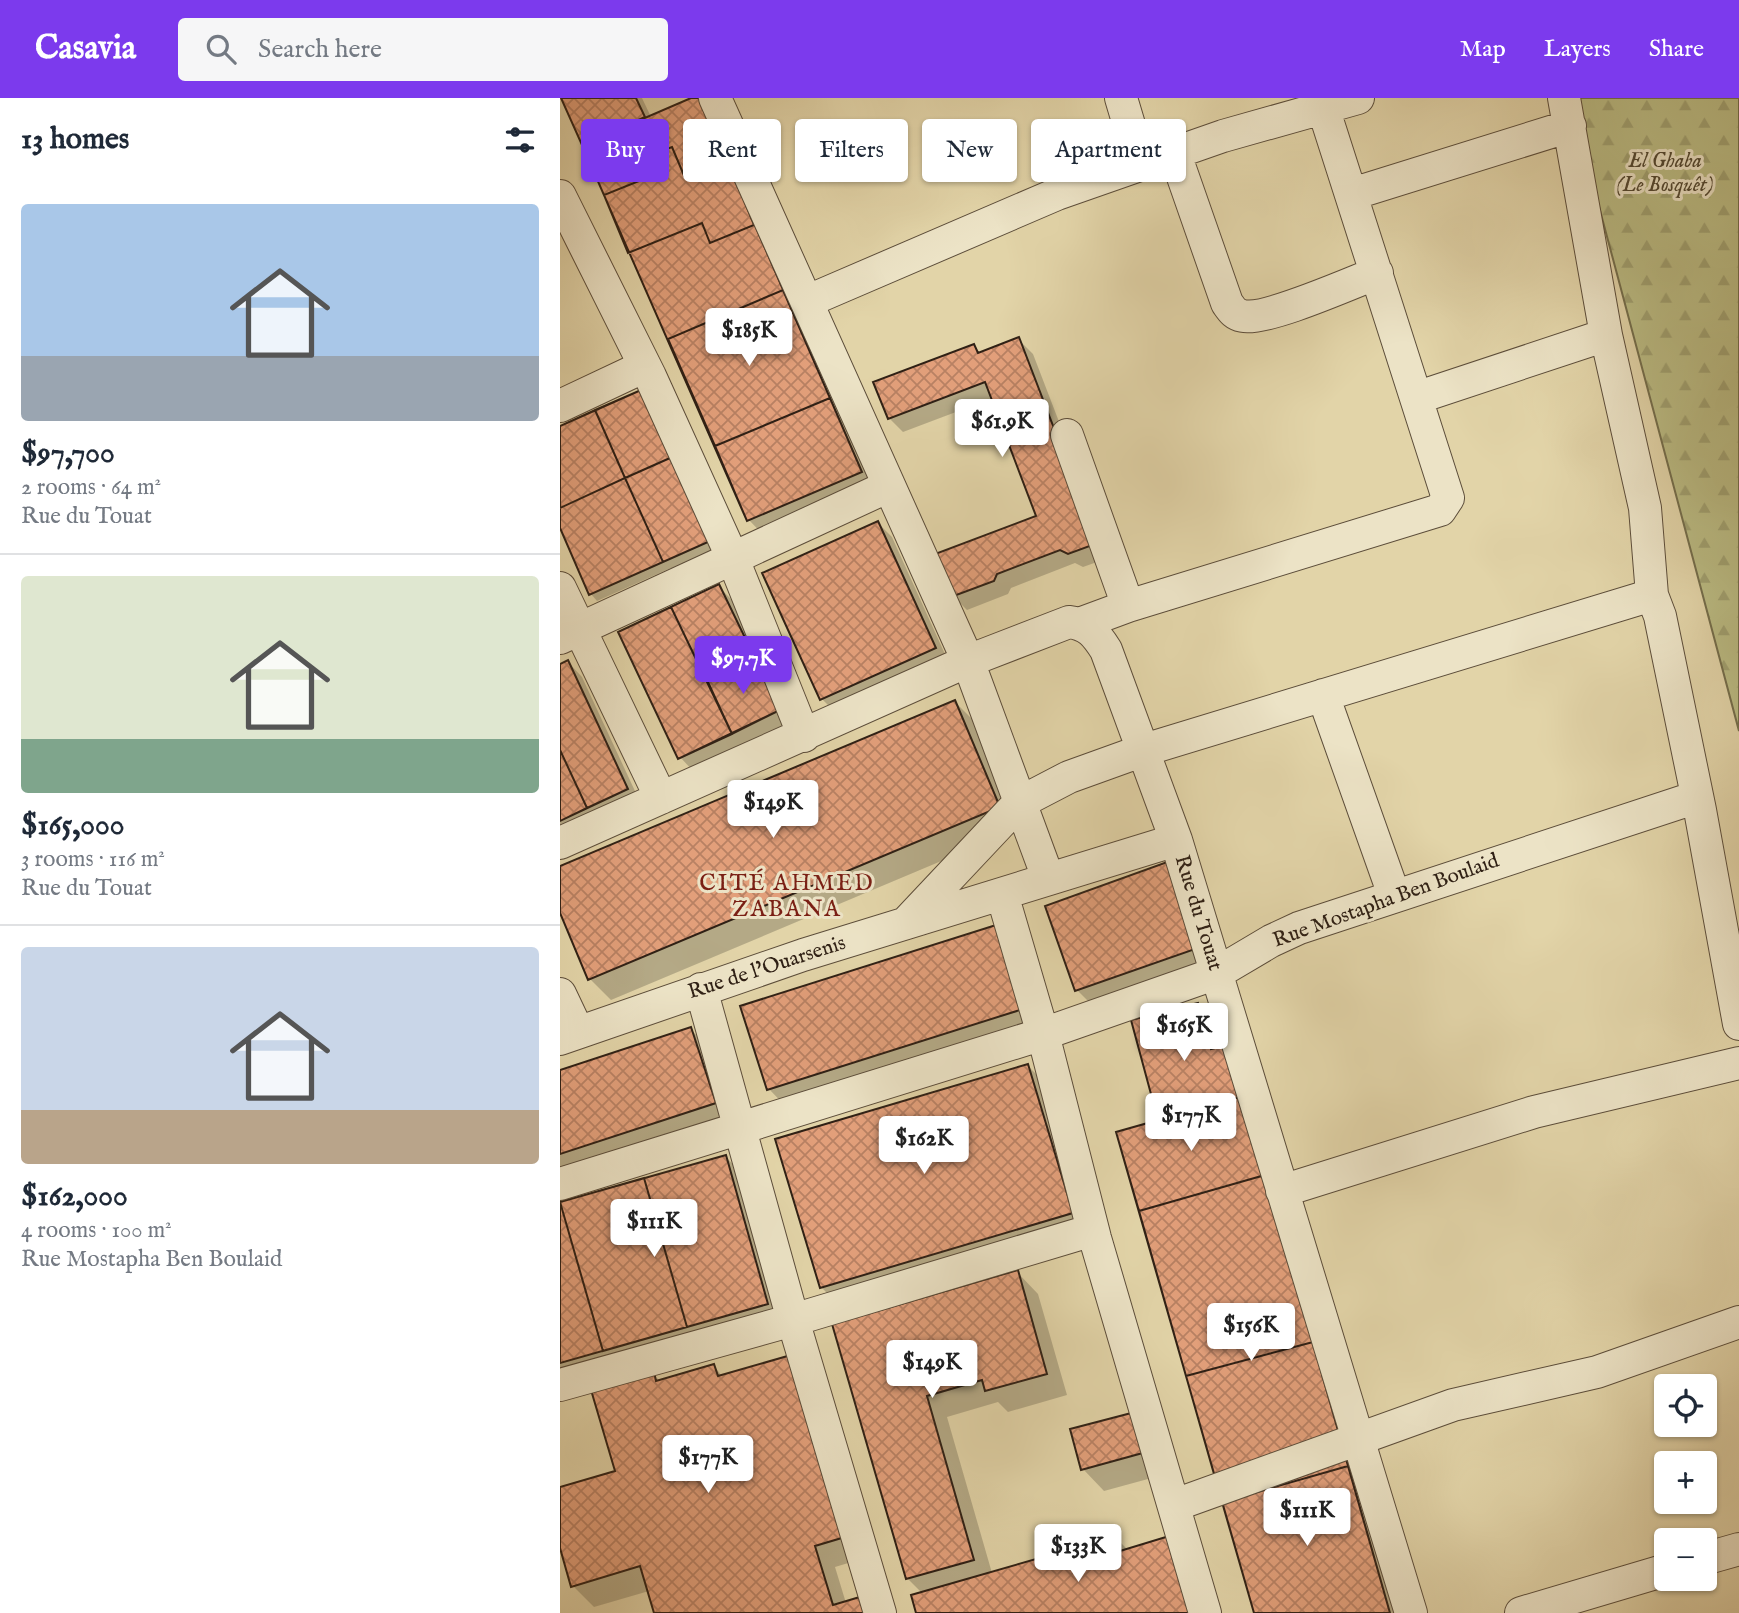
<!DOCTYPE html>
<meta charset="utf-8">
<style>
:root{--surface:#fff;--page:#f6f6f7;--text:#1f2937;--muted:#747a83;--line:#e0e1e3;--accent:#7c3aed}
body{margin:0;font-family:"IM FELL English",serif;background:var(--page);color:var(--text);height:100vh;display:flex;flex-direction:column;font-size:26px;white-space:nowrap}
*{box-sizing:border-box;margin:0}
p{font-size:23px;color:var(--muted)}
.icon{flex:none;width:38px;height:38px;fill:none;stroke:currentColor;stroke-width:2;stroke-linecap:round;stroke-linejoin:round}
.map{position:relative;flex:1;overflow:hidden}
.details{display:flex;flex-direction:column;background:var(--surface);width:560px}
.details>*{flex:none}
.guide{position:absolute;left:21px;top:21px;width:665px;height:63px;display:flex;gap:14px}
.tools{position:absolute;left:1094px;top:1276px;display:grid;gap:14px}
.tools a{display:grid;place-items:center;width:63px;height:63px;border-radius:7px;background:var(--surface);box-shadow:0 2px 5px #0004;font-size:35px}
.price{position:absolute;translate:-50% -60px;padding:0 16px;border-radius:7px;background:#fff;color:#222;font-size:23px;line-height:46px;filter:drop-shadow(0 2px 4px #0008)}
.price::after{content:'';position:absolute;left:50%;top:42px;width:21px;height:16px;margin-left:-10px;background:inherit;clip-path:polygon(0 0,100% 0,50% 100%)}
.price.active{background:var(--accent);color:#fff}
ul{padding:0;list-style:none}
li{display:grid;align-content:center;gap:14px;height:371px;padding:0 21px}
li+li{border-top:2px solid var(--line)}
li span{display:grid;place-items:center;height:217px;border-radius:7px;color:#555}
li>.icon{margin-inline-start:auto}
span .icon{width:126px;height:126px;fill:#fffc;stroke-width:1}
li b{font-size:30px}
h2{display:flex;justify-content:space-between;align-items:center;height:84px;padding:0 21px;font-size:30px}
.pill{padding:0 24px;border-radius:7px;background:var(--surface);box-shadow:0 2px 5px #0004;font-size:24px;line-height:63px}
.pill.active{background:var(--accent);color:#fff}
header{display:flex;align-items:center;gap:42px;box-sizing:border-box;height:98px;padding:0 35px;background:var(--accent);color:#fff}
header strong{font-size:33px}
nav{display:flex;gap:38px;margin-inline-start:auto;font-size:24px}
.search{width:490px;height:63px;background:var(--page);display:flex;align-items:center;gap:18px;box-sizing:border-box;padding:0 24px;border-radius:7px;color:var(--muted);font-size:26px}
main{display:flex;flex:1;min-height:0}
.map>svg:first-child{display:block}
</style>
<header>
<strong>Casavia</strong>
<div class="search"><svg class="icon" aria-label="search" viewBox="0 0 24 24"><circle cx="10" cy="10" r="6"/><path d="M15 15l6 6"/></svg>Search here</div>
<nav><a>Map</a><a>Layers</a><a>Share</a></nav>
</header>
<main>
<section class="details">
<h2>13 homes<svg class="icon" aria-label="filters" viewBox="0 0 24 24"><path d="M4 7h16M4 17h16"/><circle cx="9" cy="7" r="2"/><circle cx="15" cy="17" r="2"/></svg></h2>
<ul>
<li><span style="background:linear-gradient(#a9c7e8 70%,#9aa5b1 0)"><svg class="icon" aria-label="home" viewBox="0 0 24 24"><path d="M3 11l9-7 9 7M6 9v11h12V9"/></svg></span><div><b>$97,700</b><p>2 rooms · 64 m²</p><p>Rue du Touat</p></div></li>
<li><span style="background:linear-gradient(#dfe7d0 75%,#7fa58c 0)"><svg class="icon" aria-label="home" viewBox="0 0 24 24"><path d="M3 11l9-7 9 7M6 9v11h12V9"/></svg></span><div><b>$165,000</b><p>3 rooms · 116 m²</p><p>Rue du Touat</p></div></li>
<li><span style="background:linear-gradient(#c9d6e8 75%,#b9a48a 0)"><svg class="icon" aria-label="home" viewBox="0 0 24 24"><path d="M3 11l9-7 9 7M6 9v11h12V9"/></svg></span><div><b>$162,000</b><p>4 rooms · 100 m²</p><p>Rue Mostapha Ben Boulaid</p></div></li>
</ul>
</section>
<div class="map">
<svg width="1179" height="1515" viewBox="0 0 1179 1515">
<defs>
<pattern id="forest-firs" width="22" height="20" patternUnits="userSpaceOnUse" patternTransform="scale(1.75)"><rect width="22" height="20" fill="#babb83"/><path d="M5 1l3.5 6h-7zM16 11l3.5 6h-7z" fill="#a0a070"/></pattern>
<pattern id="building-cross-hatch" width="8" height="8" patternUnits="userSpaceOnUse" patternTransform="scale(1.75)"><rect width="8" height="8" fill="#e29f7a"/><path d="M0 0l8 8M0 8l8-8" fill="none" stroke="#b88163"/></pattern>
</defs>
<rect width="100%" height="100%" fill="#e2d4a8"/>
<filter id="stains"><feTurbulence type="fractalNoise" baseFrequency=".00286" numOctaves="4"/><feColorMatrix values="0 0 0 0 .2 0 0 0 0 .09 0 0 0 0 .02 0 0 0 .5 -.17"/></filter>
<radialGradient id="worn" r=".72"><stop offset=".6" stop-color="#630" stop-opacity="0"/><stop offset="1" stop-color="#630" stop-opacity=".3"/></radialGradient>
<path fill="url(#forest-firs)" stroke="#746e4c" stroke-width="2" d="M 1010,0 L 1179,0 L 1179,633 Z"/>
<path fill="#0003" d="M 3,0 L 82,0 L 91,19 L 135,0 L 322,395 L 210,444 L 189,422 Z
M 458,241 L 473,256 L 551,459 L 523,469 L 515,465 L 451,490 L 448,496 L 407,512 L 393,498 L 478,419 L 433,300 L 343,334 L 329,320 L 414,248 L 421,256 Z
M 0,330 L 177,462 L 125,485 L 111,470 L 37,503 L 31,496 L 0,426 Z
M 318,425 L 332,439 L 389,565 L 276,615 L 262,601 L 205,476 Z
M 158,488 L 172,502 L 233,627 L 134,674 L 120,659 Z
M 8,564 L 22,579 L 81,706 L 0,744 L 0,568 Z
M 395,604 L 416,625 L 460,730 L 51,902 L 30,881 L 0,811 L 0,770 Z
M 610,765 L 661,870 L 538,913 L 517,892 Z
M 435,829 L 483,933 L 230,1013 L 209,991 Z
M 637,906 L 659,928 L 844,1515 L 695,1515 L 600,1023 L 573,924 Z
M 130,931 L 152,952 L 176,1026 L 0,1084 L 0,974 Z
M 468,968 L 489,989 L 533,1136 L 282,1210 L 261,1189 Z
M 166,1059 L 187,1081 L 228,1227 L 0,1291 L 0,1106 Z
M 457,1174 L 478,1196 L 507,1297 L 448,1314 L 438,1304 L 387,1319 L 432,1475 L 556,1440 L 568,1452 L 358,1515 L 363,1496 L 347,1480 L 274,1227 Z
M 154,1268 L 305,1460 L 275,1469 L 286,1505 L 317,1515 L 95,1515 L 89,1493 L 34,1509 L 13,1488 L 0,1444 L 0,1391 L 57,1374 L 93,1276 L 101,1284 Z
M 579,1314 L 610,1375 L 544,1393 L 523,1371 Z"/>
<path fill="url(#building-cross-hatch)" stroke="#2f2015" stroke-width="2" d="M 1,0 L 76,0 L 85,19 L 22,47 Z
M 131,0 L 140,0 L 302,374 L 187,423 L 22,47 Z
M 112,49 L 125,80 L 168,62 L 194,127 L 150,145 L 142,125 L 68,155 L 44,97 L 99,75 L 91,57 Z
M 223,192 L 270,300 L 155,348 L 108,241 Z
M 459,239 L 538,445 L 508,456 L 500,452 L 437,476 L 434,483 L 391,499 L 375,456 L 476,418 L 425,284 L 328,321 L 313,284 L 414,246 L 418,255 Z
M 90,288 L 157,440 L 29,497 L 0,430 L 0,328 Z
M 90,288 L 119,356 L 65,380 L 35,312 Z
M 270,300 L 302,374 L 187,423 L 155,348 Z
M 35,312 L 65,380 L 0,410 L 0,328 Z
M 119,356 L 157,440 L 103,464 L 65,380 Z
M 318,423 L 376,550 L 260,602 L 202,475 Z
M 159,486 L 220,612 L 118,661 L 58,534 Z
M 111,509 L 172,636 L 118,661 L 58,534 Z
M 195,560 L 220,612 L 172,636 L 147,582 Z
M 8,562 L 68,691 L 0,723 L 0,566 Z
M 8,562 L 68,691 L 27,710 L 0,652 L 0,566 Z
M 395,602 L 440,709 L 28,882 L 0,815 L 0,768 Z
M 0,652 L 27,710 L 0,723 Z
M 610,763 L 641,849 L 515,893 L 485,808 Z
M 436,827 L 463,911 L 207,992 L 180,908 Z
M 638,905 L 651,951 L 668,947 L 683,998 L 598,1022 L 571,922 Z
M 131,929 L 156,1005 L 0,1056 L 0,972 Z
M 468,966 L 513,1115 L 260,1190 L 215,1041 Z
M 683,998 L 830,1515 L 694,1515 L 556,1034 Z
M 683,998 L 705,1077 L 579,1113 L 556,1034 Z
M 166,1057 L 208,1206 L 0,1265 L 0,1104 Z
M 705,1077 L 753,1244 L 626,1278 L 579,1113 Z
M 84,1080 L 127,1229 L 43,1253 L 0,1104 Z
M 458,1172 L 487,1276 L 425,1293 L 422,1282 L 367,1298 L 414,1462 L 346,1481 L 272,1226 Z
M 753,1244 L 788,1368 L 662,1404 L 626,1278 Z
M 231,1257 L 285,1439 L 255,1448 L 273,1507 L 303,1498 L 308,1515 L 94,1515 L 80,1468 L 11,1489 L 0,1450 L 0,1389 L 55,1373 L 31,1292 L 94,1274 L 96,1283 L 154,1266 L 158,1278 Z
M 579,1313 L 590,1353 L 521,1372 L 510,1331 Z
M 788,1368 L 830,1515 L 694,1515 L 662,1404 Z
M 619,1435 L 642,1515 L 356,1515 L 351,1497 L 556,1438 L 560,1453 Z"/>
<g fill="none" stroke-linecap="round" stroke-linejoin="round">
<defs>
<path id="street" d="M 155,0 L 408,563 L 488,780
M 561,0 L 581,67
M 1004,0 L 1046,237 L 1085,410 L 1092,497 L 1100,518 L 1140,712 L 1179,926
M 615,56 L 667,205 C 672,212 674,216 683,218 C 706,223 791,185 817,175
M 792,96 L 1010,28
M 0,98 L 90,278 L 173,461 L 244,638
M 248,203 L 497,96 L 663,38 L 798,0
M 856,300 L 1046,237
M 0,308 L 85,268
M 507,337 L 568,508
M 0,490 L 101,700
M 522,525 L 568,508 L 880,412 L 888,400 L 760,0
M 0,540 L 329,388
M 763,597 L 834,797
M 0,745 L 408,563 L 509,524 C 528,526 536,536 546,552 L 616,742 L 851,1515
M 442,796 L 483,936 L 535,1140 L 645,1515
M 346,825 L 459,705 L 509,679 L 584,652 L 1092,497
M 141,891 L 233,1222 L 320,1515
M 0,896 L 18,934
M 0,941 L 243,857 L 616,742
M 0,1086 L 483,936 L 657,875 L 711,843 L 739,830 L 1137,699
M 722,1093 L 974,1014 L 1179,965
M 0,1287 L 233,1222 L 533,1132
M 615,1407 L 893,1307 L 1037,1274 L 1179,1224
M 1144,1461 L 1179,1451
M 961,1515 L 1106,1472"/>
</defs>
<use href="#street" stroke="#5c4d3a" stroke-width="34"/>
<use href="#street" stroke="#ece3c6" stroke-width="32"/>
</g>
<g text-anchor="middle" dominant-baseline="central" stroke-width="6" stroke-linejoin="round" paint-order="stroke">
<g font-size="21" font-style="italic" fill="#524730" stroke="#ece3c6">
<text x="1105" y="63">El Ghaba<tspan x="1105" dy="24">(Le Bosquêt)</tspan></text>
</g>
<g font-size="21" fill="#2f2015" stroke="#ece3c6">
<text transform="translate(826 803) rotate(-20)">Rue Mostapha Ben Boulaid</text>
<text transform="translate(638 815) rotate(73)">Rue du Touat</text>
<text transform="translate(207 870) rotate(-18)">Rue de l'Ouarsenis</text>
</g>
<g font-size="23" letter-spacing="2" fill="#7a1f14" stroke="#ece3c6">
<text x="227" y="785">CITÉ AHMED<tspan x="227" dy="26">ZABANA</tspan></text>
</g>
</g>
<rect width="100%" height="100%" filter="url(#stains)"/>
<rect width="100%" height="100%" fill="url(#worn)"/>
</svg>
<div class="tools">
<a><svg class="icon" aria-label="locate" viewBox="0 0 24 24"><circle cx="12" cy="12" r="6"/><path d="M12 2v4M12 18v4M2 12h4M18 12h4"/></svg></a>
<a>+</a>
<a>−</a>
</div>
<b class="price" style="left:189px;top:270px">$185K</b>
<b class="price" style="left:442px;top:361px">$61.9K</b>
<b class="price active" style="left:183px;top:598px">$97.7K</b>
<b class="price" style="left:213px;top:742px">$149K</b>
<b class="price" style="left:624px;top:965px">$165K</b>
<b class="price" style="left:631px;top:1055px">$177K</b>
<b class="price" style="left:364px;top:1078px">$162K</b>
<b class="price" style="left:94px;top:1161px">$111K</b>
<b class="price" style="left:691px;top:1265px">$156K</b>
<b class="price" style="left:372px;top:1302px">$149K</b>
<b class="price" style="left:148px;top:1397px">$177K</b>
<b class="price" style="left:747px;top:1450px">$111K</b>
<b class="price" style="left:518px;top:1486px">$133K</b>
<div class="guide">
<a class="pill active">Buy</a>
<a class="pill">Rent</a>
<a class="pill">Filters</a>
<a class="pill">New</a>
<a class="pill">Apartment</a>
</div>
</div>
</main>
